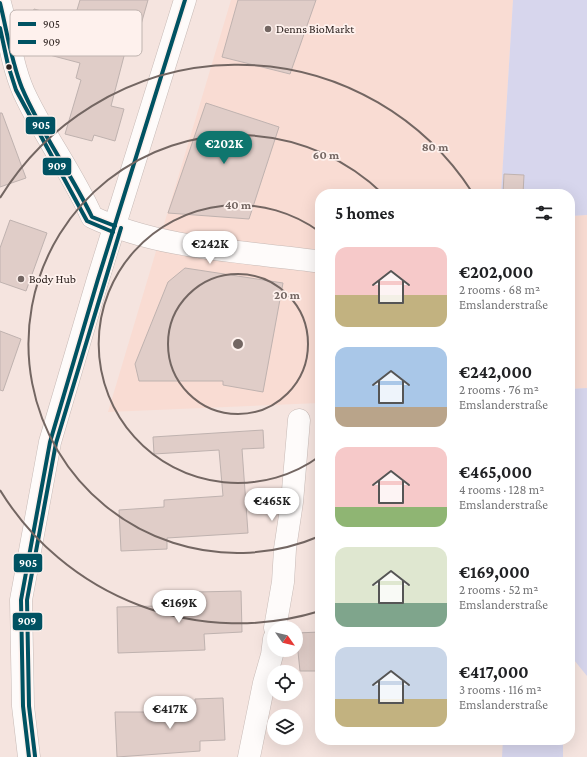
<!DOCTYPE html>
<meta charset="utf-8">
<style>
:root{--surface:#fff;--page:#f2f2f2;--text:#202124;--muted:#757577;--accent:#0f766e}
body{margin:0;font-family:"Crimson Pro",serif;background:var(--page);color:var(--text);height:100vh;display:flex;flex-direction:column;font-size:15px;white-space:nowrap}
*{box-sizing:border-box;margin:0}
p{font-size:13px;color:var(--muted)}
.icon{flex:none;width:22px;height:22px;fill:none;stroke:currentColor;stroke-width:2;stroke-linecap:round;stroke-linejoin:round}
.map{position:relative;flex:1;overflow:hidden}
.side{position:absolute;left:315px;top:189px;width:260px;height:556px;display:flex;flex-direction:column;background:var(--surface);border-radius:16px;box-shadow:0 4px 16px #0002}
.side>*{flex:none}
.needle{width:26px;rotate:124deg}
.fabs{position:absolute;left:267px;top:621px;display:grid;gap:8px}
.fabs a{display:grid;place-items:center;width:36px;height:36px;border-radius:50%;background:var(--surface);box-shadow:0 4px 16px #0002;font-size:20px}
.price{position:absolute;translate:-50% -34px;padding:0 9px;border-radius:14px;background:#fff;color:#222;font-size:13px;line-height:26px;filter:drop-shadow(0 1px 2px #0008)}
.price::after{content:'';position:absolute;left:50%;top:24px;width:12px;height:9px;margin-left:-6px;background:inherit;clip-path:polygon(0 0,100% 0,50% 100%)}
.price.selected{background:var(--accent);color:#fff}
ul{padding:0;list-style:none}
li{display:flex;align-items:center;gap:12px;height:100px;padding:0 20px}
li span{display:grid;place-items:center;flex:none;width:112px;height:80px;border-radius:12px;color:#555}
li>.icon{margin-inline-start:auto}
span .icon{width:48px;height:48px;fill:#fffc;stroke-width:1}
li b{font-size:17px}
h2{display:flex;justify-content:space-between;align-items:center;height:48px;padding:0 20px;font-size:17px}
.map>svg:first-child{display:block}
</style>
<div class="map">
<svg width="587" height="757" viewBox="0 0 587 757">
<rect width="100%" height="100%" fill="#f5e4df"/>
<path fill="#f9dcd3" d="M 231,0 L 513,0 L 501,194 L 320,194 L 320,403 L 108,412 Z
M 587,215 L 587,388 L 570,389 L 570,216 Z"/>
<path fill="#d7d6ed" d="M 513,0 L 587,0 L 587,215 L 570,216 L 570,194 L 501,194 Z
M 587,388 L 587,676 L 570,655 L 570,389 Z
M 503,740 L 563,740 L 563,757 L 502,757 Z"/>
<path fill="#e0cdc8" stroke="#bfb2af" d="M 80,0 L 148,0 L 138,35 L 130,33 L 111,106 L 124,109 L 115,141 L 94,135 L 92,141 L 65,134 L 81,80 L 76,78 L 80,63 L 23,48 L 34,9 L 74,20 Z
M 238,0 L 316,0 L 290,74 L 222,57 Z
M 206,103 L 279,127 L 249,219 L 168,213 Z
M 0,113 L 2,113 L 26,178 L 0,187 Z
M 504,174 L 524,175 L 523,194 L 503,194 Z
M 10,220 L 47,233 L 26,291 L 0,282 L 0,248 Z
M 185,268 L 283,283 L 263,392 L 223,385 L 223,381 L 139,381 L 135,364 L 168,282 Z
M 0,331 L 21,339 L 3,391 L 0,390 Z
M 263,430 L 264,448 L 242,449 L 248,533 L 167,538 L 167,549 L 121,551 L 119,510 L 164,507 L 164,500 L 223,496 L 219,450 L 154,454 L 153,437 Z
M 241,591 L 242,632 L 204,634 L 205,650 L 118,653 L 117,607 L 197,605 L 197,592 Z
M 320,632 L 320,671 L 300,671 L 296,633 Z
M 223,698 L 225,740 L 200,741 L 200,751 L 117,757 L 115,712 L 195,712 L 195,699 Z"/>
<g fill="none" stroke-linecap="round" stroke-linejoin="round">
<defs>
<path id="minor" d="M 0,3 C 9,34 12,70 27,99 C 47,140 74,176 92,217 C 160,249 241,251 315,261
M 275,628 L 283,582 L 285,549 L 292,502 L 299,420
M 249,757 L 264,683 L 272,655 L 274,639"/>
<path id="primary" d="M 29,757 L 23,706 L 21,600 L 50,442 L 98,279 L 185,0"/>
</defs>
<use href="#minor" stroke="#c7bab6" stroke-width="23"/>
<use href="#primary" stroke="#c7bab6" stroke-width="23"/>
<use href="#minor" stroke="#fefbfa" stroke-width="22"/>
<use href="#primary" stroke="#fefbfa" stroke-width="22"/>
<defs>
<path id="bus-1" d="M 0,3 C 7,31 11,61 22,88 C 41,133 71,173 92,217 L 115,226
M 29,757 L 23,706 L 21,600 L 50,442 L 98,279 L 185,0"/>
<path id="bus-2" d="M 0,28 L 8,65 L 16,90 L 87,221 L 113,232
M 35,756 L 29,706 L 27,600 L 56,443 L 121,228"/>
</defs>
<use href="#bus-1" stroke="#fef1ed" stroke-width="7"/>
<use href="#bus-2" stroke="#fef1ed" stroke-width="7"/>
<use href="#bus-1" stroke="#005262" stroke-width="4"/>
<use href="#bus-2" stroke="#005262" stroke-width="4"/>
</g>
<g fill="none" stroke="#736662" stroke-width="2">
<circle cx="238" cy="344" r="70"/>
<path d="M320 456A139 139 0 1 1 320 232"/>
<path d="M320 536A209 209 0 1 1 383 194"/>
<path d="M320 611A279 279 0 0 1 0 490M0 198A279 279 0 0 1 472 192"/>
</g>
<g fill="#736662" stroke="#fef1ed" stroke-width="1.5">
<circle cx="268" cy="29" r="4"/>
<circle cx="21" cy="279" r="4"/>
</g>
<circle fill="#2d221f" stroke="#fef1ed" stroke-width="1.5" cx="9" cy="67" r="3.5"/>
<g text-anchor="middle" dominant-baseline="central" stroke-width="3.5" stroke-linejoin="round" paint-order="stroke">
<g font-size="12" fill="#2d221f" stroke="#fef1ed" text-anchor="start">
<text x="276" y="29">Denns BioMarkt</text>
<text x="29" y="279">Body Hub</text>
</g>
</g>
<rect x="10" y="10" width="132" height="46" rx="6" fill="#fef1ed" stroke="#bfb3af" stroke-width="1"/>
<rect x="18" y="22" width="18" height="4" fill="#005262"/>
<rect x="18" y="40" width="18" height="4" fill="#005262"/>
<g font-size="11" fill="#2d221f">
<text x="43" y="28">905</text>
<text x="43" y="46">909</text>
</g>
<circle cx="238" cy="344" r="6" fill="#736662" stroke="#fef1ed" stroke-width="2"/>
<g font-size="12" text-anchor="middle" font-weight="bold" fill="#736662" stroke="#fef1ed" stroke-width="3.5" stroke-linejoin="round" paint-order="stroke">
<text x="435" y="151">80 m</text>
<text x="326" y="159">60 m</text>
<text x="238" y="209">40 m</text>
<text x="287" y="299">20 m</text>
</g>
<g stroke="#fef1ed" stroke-width="1.5">
<rect x="25" y="116" width="31" height="19" rx="4" fill="#005262"/>
<rect x="42" y="157" width="30" height="19" rx="4" fill="#005262"/>
<rect x="13" y="553" width="30" height="20" rx="4" fill="#005262"/>
<rect x="12" y="612" width="31" height="19" rx="4" fill="#005262"/>
</g>
<g font-size="11" text-anchor="middle" font-weight="bold" fill="#fff">
<text x="41" y="129">905</text>
<text x="57" y="170">909</text>
<text x="28" y="567">905</text>
<text x="27" y="625">909</text>
</g>
</svg>
<div class="fabs">
<a><svg class="needle" viewBox="-14 -14 28 28"><path d="M0-13l5 13h-10z" fill="#e53935"/><path d="M0 13l5-13h-10z" fill="#757577"/></svg></a>
<a><svg class="icon" aria-label="locate" viewBox="0 0 24 24"><circle cx="12" cy="12" r="6"/><path d="M12 2v4M12 18v4M2 12h4M18 12h4"/></svg></a>
<a><svg class="icon" aria-label="layers" viewBox="0 0 24 24"><path d="M12 4l9 5-9 5-9-5zM3 14l9 5 9-5"/></svg></a>
</div>
<b class="price selected" style="left:224px;top:165px">€202K</b>
<b class="price" style="left:210px;top:265px">€242K</b>
<b class="price" style="left:272px;top:522px">€465K</b>
<b class="price" style="left:179px;top:624px">€169K</b>
<b class="price" style="left:170px;top:730px">€417K</b>
<section class="side">
<h2>5 homes<svg class="icon" aria-label="filters" viewBox="0 0 24 24"><path d="M4 7h16M4 17h16"/><circle cx="9" cy="7" r="2"/><circle cx="15" cy="17" r="2"/></svg></h2>
<ul>
<li><span style="background:linear-gradient(#f6c9c9 60%,#c2b280 0)"><svg class="icon" aria-label="home" viewBox="0 0 24 24"><path d="M3 11l9-7 9 7M6 9v11h12V9"/></svg></span><div><b>€202,000</b><p>2 rooms · 68 m²</p><p>Emslanderstraße</p></div></li>
<li><span style="background:linear-gradient(#a9c7e8 75%,#b9a48a 0)"><svg class="icon" aria-label="home" viewBox="0 0 24 24"><path d="M3 11l9-7 9 7M6 9v11h12V9"/></svg></span><div><b>€242,000</b><p>2 rooms · 76 m²</p><p>Emslanderstraße</p></div></li>
<li><span style="background:linear-gradient(#f6c9c9 75%,#8fb573 0)"><svg class="icon" aria-label="home" viewBox="0 0 24 24"><path d="M3 11l9-7 9 7M6 9v11h12V9"/></svg></span><div><b>€465,000</b><p>4 rooms · 128 m²</p><p>Emslanderstraße</p></div></li>
<li><span style="background:linear-gradient(#dfe7d0 70%,#7fa58c 0)"><svg class="icon" aria-label="home" viewBox="0 0 24 24"><path d="M3 11l9-7 9 7M6 9v11h12V9"/></svg></span><div><b>€169,000</b><p>2 rooms · 52 m²</p><p>Emslanderstraße</p></div></li>
<li><span style="background:linear-gradient(#c9d6e8 65%,#c2b280 0)"><svg class="icon" aria-label="home" viewBox="0 0 24 24"><path d="M3 11l9-7 9 7M6 9v11h12V9"/></svg></span><div><b>€417,000</b><p>3 rooms · 116 m²</p><p>Emslanderstraße</p></div></li>
</ul>
</section>
</div>
